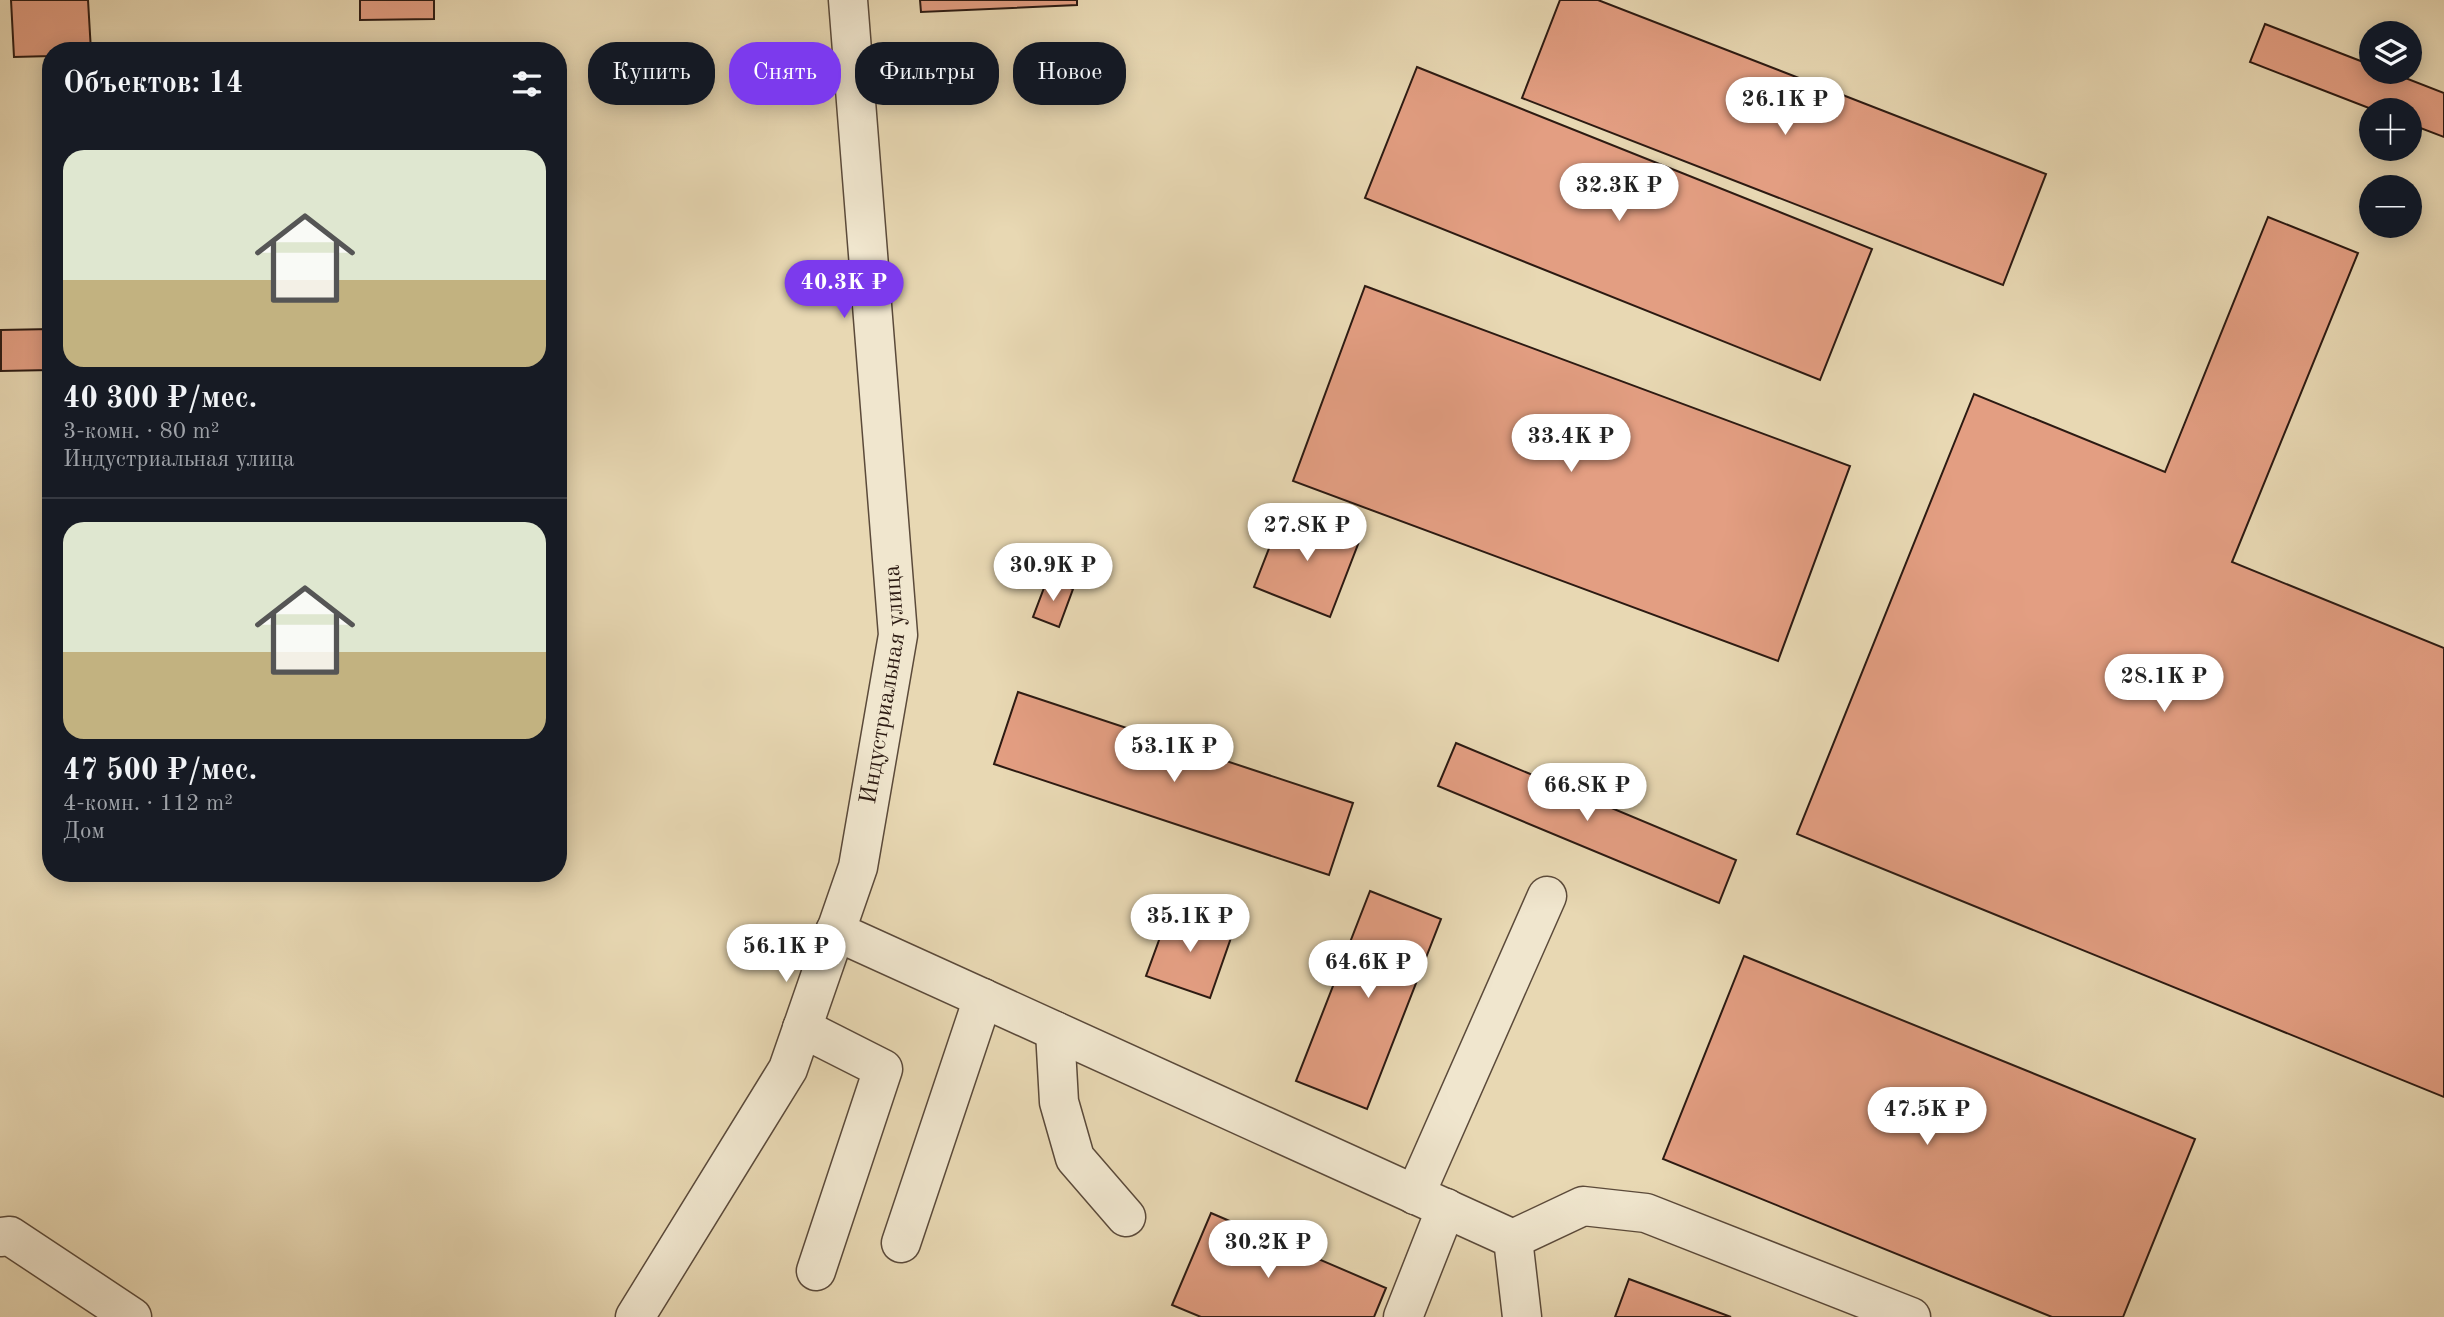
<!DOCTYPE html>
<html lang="ru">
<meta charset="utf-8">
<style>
:root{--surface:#171b24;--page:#242831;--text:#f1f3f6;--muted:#9ea1a6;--line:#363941;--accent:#7c3aed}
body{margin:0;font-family:"Old Standard TT",serif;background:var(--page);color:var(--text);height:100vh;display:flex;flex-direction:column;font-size:26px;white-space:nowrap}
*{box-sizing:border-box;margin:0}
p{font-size:23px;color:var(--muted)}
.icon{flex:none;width:38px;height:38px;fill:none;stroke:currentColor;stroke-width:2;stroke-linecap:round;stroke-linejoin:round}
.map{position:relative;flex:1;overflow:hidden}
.side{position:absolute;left:42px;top:42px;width:525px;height:840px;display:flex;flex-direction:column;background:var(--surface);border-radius:28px;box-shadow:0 4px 18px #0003}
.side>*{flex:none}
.hud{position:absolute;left:588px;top:42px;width:665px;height:63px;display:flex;gap:14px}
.tools{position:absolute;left:2359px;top:21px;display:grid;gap:14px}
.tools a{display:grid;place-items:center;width:63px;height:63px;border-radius:50%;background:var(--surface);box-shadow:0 4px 18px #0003;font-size:35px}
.price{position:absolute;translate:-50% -60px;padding:0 16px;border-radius:24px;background:#fff;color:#222;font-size:23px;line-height:46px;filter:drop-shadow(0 2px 4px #0008)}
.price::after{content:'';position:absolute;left:50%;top:42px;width:21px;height:16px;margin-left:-10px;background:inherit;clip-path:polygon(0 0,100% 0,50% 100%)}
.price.on{background:var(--accent);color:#fff}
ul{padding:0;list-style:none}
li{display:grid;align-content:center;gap:14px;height:371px;padding:0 21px}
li+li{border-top:2px solid var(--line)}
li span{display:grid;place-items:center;height:217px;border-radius:21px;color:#555}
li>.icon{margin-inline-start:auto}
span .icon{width:126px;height:126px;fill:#fffc;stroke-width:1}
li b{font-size:30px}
h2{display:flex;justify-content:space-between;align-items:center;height:84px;padding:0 21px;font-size:30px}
.pill{padding:0 24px;border-radius:28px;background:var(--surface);box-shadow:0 4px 18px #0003;font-size:24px;line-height:63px}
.pill.on{background:var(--accent);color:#fff}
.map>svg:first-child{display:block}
</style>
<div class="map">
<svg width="2444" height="1317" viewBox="0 0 2444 1317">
<rect width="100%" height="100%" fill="#e8d8b3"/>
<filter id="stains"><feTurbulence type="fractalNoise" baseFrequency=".00286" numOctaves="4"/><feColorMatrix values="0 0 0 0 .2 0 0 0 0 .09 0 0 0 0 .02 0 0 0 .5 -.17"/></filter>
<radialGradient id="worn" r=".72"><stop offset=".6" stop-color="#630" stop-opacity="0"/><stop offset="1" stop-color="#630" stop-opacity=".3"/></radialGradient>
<path fill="#e39e82" stroke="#2c1a12" stroke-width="2" d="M 11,0 L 88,0 L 91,51 L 51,51 L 51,56 L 14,57 Z
M 360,0 L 434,0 L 434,19 L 360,20 Z
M 920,0 L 1077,0 L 1077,5 L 921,12 Z
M 1560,0 L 1598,0 L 2046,174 L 2003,285 L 1522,98 Z
M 2265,24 L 2371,65 L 2371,72 L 2390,72 L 2444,93 L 2444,137 L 2410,124 L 2410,110 L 2374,110 L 2250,62 Z
M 1417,67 L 1872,249 L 1820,380 L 1365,198 Z
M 2268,217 L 2358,253 L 2232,562 L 2444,648 L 2444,1097 L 1797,834 L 1974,394 L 2165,472 Z
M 1365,286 L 1850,466 L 1778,661 L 1293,481 Z
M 51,329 L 51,370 L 1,371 L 1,330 Z
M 1284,510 L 1360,539 L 1330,617 L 1254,587 Z
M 1047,580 L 1073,589 L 1059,627 L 1033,617 Z
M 1018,692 L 1353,803 L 1329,875 L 994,764 Z
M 1456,743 L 1736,860 L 1719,903 L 1438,786 Z
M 1370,891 L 1441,919 L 1367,1109 L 1296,1081 Z
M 1170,910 L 1233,932 L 1210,998 L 1146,976 Z
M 1744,956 L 2195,1139 L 2123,1317 L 2052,1317 L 1663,1159 Z
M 1211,1213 L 1386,1288 L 1374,1317 L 1201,1317 L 1172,1305 Z
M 1629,1279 L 1731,1317 L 1615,1317 Z"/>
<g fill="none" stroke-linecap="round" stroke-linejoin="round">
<defs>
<g id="minor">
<path d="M 835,931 L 1513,1239 L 1522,1317"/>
<path d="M 802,1028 L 883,1069 L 816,1271"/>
<path d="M 1055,1031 L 1059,1102 L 1075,1158 L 1126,1217"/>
<path d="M 1415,1195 L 1547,896"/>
<path d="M 0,1237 L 10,1236 L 132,1317"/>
<path d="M 1513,1239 L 1583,1206 L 1646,1213 L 1911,1317"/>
<path d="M 901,1243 L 983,998"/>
<path id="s1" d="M 635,1317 L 788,1069 L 858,867 L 898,635 L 848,0"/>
<path d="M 1403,1317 L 1446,1208"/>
</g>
</defs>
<use href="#minor" stroke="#5b4a3a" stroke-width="41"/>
<use href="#minor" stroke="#f0e6ce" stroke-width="38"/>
</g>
<g text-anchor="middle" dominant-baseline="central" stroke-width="5" stroke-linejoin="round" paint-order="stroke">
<g font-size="24" fill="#2c1a12" stroke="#f0e6ce">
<text stroke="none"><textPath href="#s1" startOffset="690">Индустриальная улица</textPath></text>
</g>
</g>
<rect width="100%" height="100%" filter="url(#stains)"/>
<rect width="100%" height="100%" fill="url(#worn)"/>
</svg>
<div class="tools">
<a><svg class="icon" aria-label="layers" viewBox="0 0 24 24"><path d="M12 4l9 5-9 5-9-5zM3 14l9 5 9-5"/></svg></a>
<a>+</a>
<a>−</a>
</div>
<b class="price" style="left:1785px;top:137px">26.1K ₽</b>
<b class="price" style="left:1619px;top:223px">32.3K ₽</b>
<b class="price on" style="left:844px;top:320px">40.3K ₽</b>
<b class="price" style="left:1571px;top:474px">33.4K ₽</b>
<b class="price" style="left:1307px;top:563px">27.8K ₽</b>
<b class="price" style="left:1053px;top:603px">30.9K ₽</b>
<b class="price" style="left:2164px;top:714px">28.1K ₽</b>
<b class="price" style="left:1174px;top:784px">53.1K ₽</b>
<b class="price" style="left:1587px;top:823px">66.8K ₽</b>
<b class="price" style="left:1190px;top:954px">35.1K ₽</b>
<b class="price" style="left:786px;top:984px">56.1K ₽</b>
<b class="price" style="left:1368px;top:1000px">64.6K ₽</b>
<b class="price" style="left:1927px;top:1147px">47.5K ₽</b>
<b class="price" style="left:1268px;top:1280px">30.2K ₽</b>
<div class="hud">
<a class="pill">Купить</a>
<a class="pill on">Снять</a>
<a class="pill">Фильтры</a>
<a class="pill">Новое</a>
</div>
<section class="side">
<h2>Объектов: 14<svg class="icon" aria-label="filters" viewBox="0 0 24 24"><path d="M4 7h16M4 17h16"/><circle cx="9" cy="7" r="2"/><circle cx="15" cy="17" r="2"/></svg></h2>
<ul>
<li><span style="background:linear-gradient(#dfe7d0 60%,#c2b280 0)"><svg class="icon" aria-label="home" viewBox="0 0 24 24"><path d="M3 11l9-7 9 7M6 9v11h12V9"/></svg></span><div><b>40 300 ₽/мес.</b><p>3-комн. · 80 m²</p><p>Индустриальная улица</p></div></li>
<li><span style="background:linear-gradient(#dfe7d0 60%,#c2b280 0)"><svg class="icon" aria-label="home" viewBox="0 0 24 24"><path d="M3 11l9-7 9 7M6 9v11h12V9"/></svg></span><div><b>47 500 ₽/мес.</b><p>4-комн. · 112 m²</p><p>Дом</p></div></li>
</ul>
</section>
</div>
